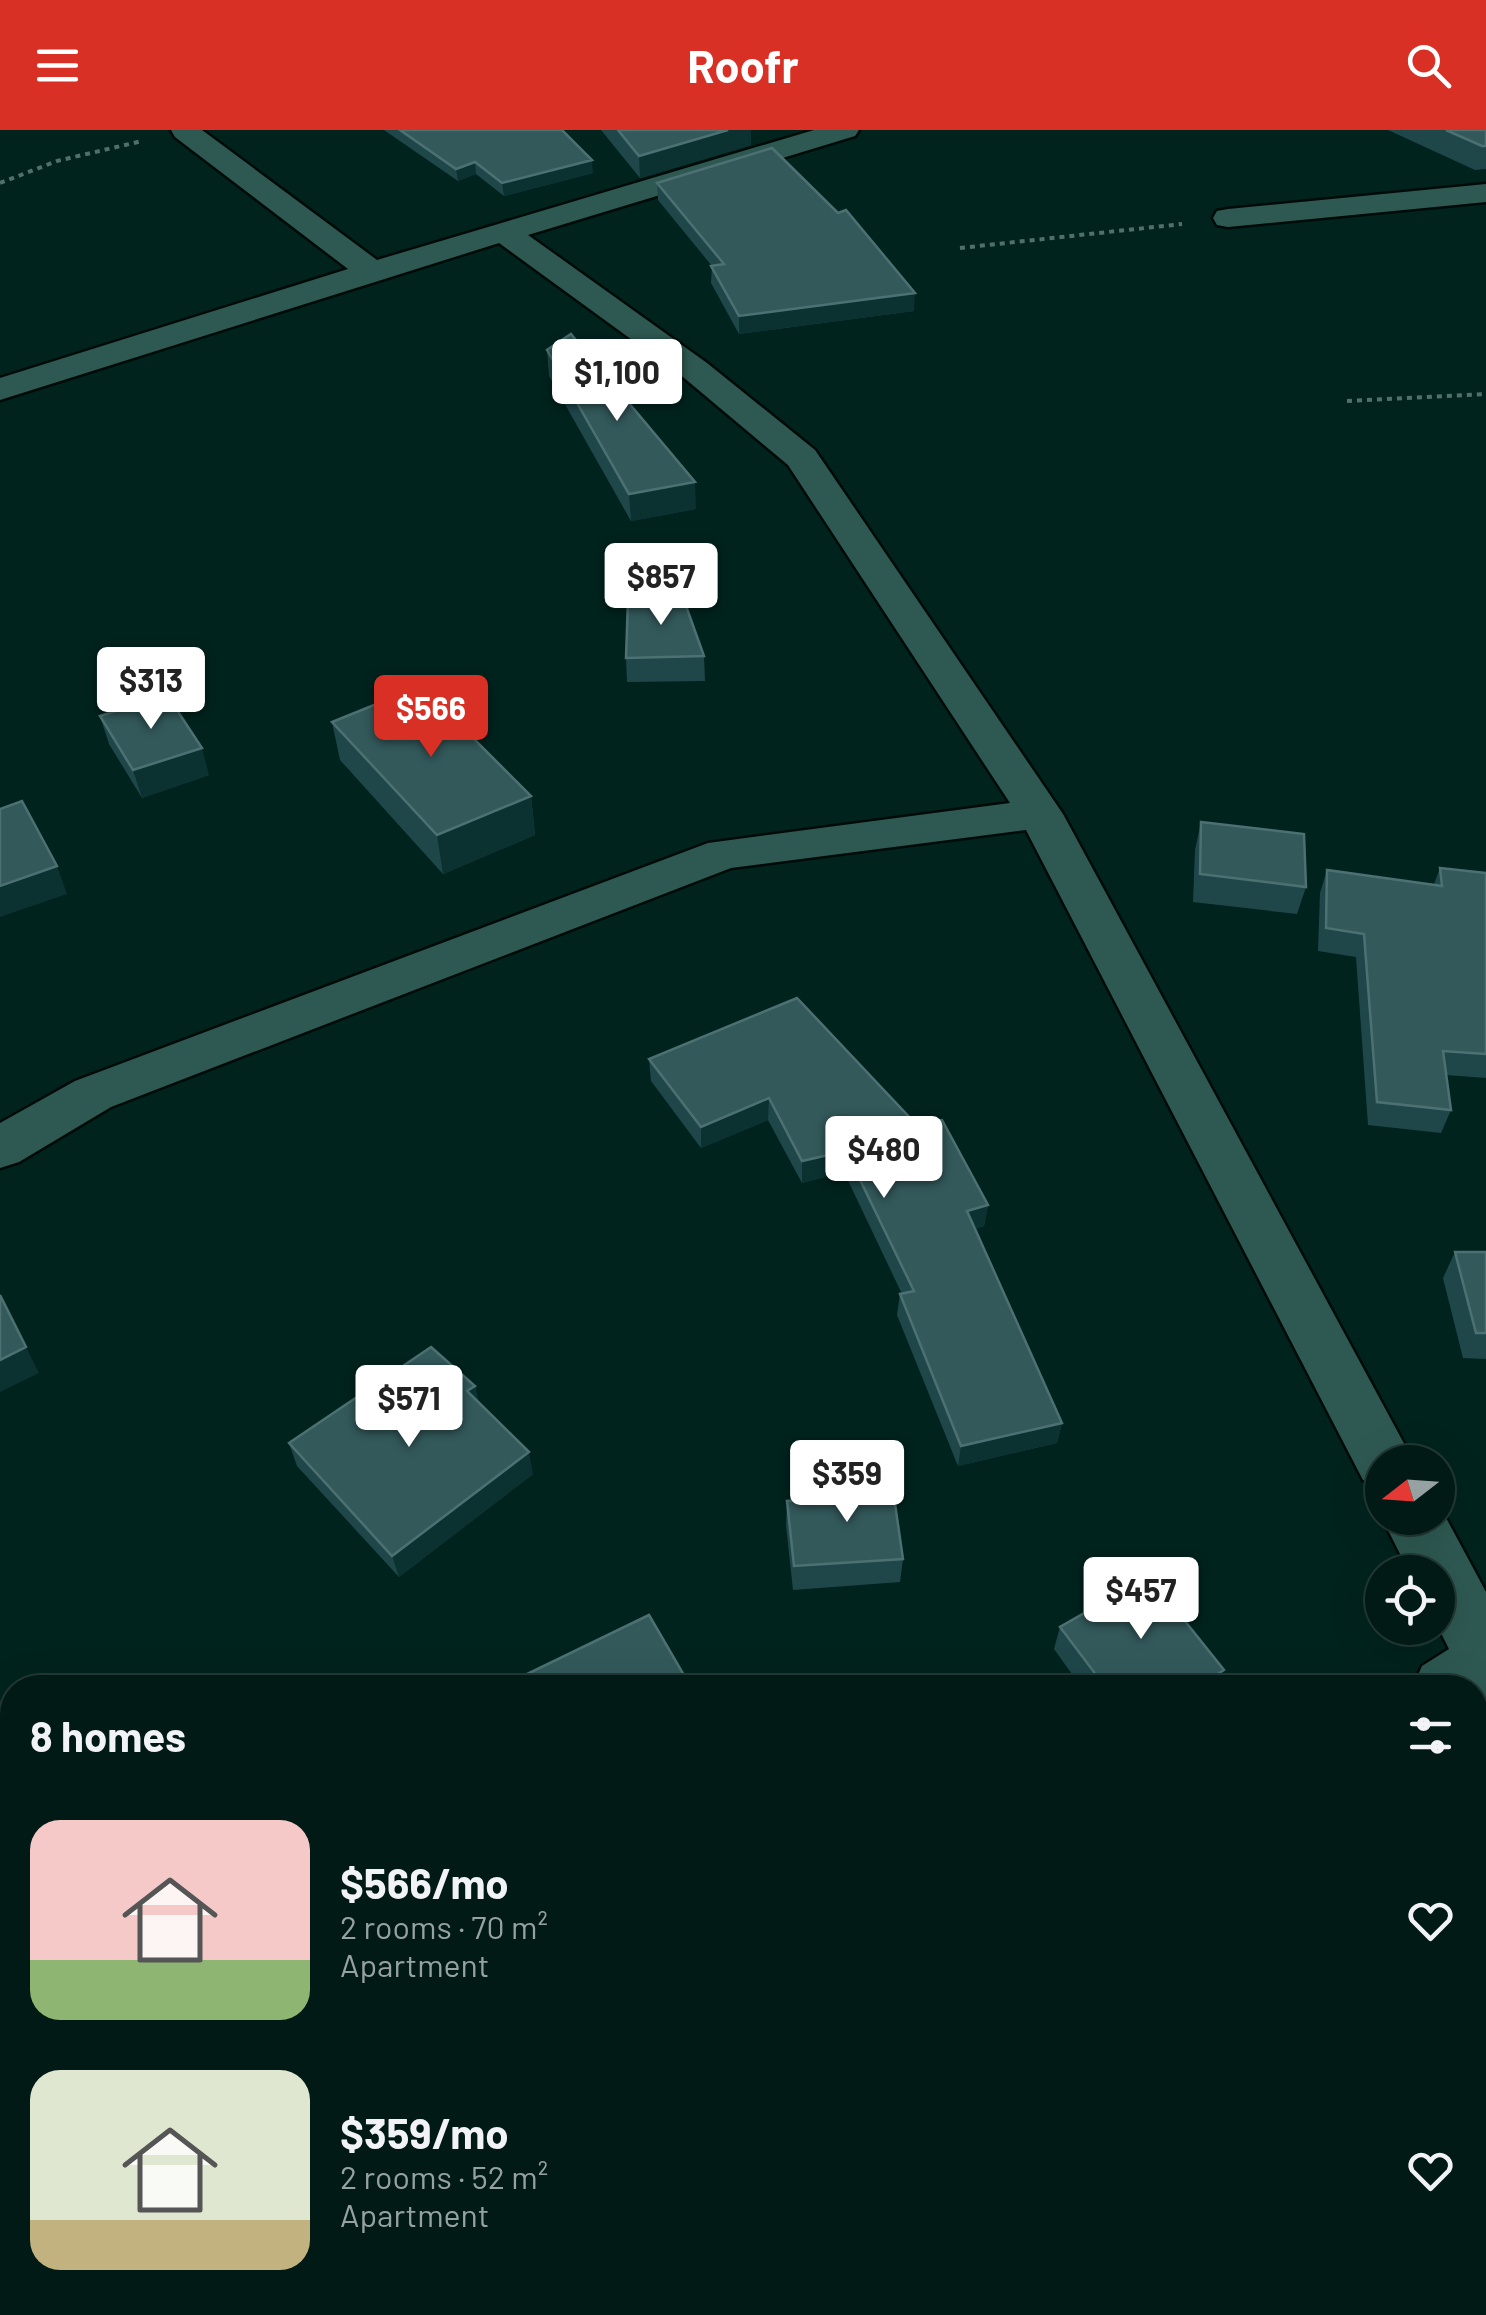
<!DOCTYPE html>
<meta charset="utf-8">
<style>
:root{--surface:#011a16;--page:#0b231f;--text:#f1f3f6;--muted:#96a1a1;--line:#233835;--accent:#d93025}
body{margin:0;font-family:Barlow,sans-serif;background:var(--page);color:var(--text);height:100vh;display:flex;flex-direction:column;font-size:38px;white-space:nowrap}
*{box-sizing:border-box;margin:0}
p{font-size:32px;color:var(--muted)}
.icon{flex:none;width:55px;height:55px;fill:none;stroke:currentColor;stroke-width:2;stroke-linecap:round;stroke-linejoin:round}
.map{position:relative;flex:1;overflow:hidden}
.drawer{position:absolute;left:0px;top:1545px;width:1488px;height:640px;display:flex;flex-direction:column;background:var(--surface);border-radius:40px 40px 0 0;box-shadow:0 10px 40px #0002,0 0 0 2px var(--line)}
.drawer>*{flex:none}
.needle{width:65px;rotate:253deg}
.buttons{position:absolute;left:1365px;top:1315px;display:grid;gap:20px}
.buttons a{display:grid;place-items:center;width:90px;height:90px;border-radius:50%;background:var(--surface);box-shadow:0 10px 40px #0002,0 0 0 2px var(--line);font-size:50px}
.price{position:absolute;translate:-50% -85px;padding:0 22px;border-radius:10px;background:#fff;color:#222;font-size:32px;line-height:65px;filter:drop-shadow(0 2px 5px #0008)}
.price::after{content:'';position:absolute;left:50%;top:60px;width:30px;height:22px;margin-left:-15px;background:inherit;clip-path:polygon(0 0,100% 0,50% 100%)}
.price.on{background:var(--accent);color:#fff}
ul{padding:0;list-style:none}
li{display:flex;align-items:center;gap:30px;height:250px;padding:0 30px}
li span{display:grid;place-items:center;flex:none;width:280px;height:200px;border-radius:30px;color:#555}
li>.icon{margin-inline-start:auto}
span .icon{width:120px;height:120px;fill:#fffc;stroke-width:1}
li b{font-size:42px}
h2{display:flex;justify-content:space-between;align-items:center;height:120px;padding:0 30px;font-size:42px}
header{display:flex;justify-content:space-between;align-items:center;height:130px;padding:0 30px;background:var(--accent);color:#fff;font-size:45px;font-weight:700}
.map>svg:first-child{display:block}
</style>
<header><svg class="icon" aria-label="menu" viewBox="0 0 24 24"><path d="M4 6h16M4 12h16M4 18h16"/></svg>Roofr<svg class="icon" aria-label="search" viewBox="0 0 24 24"><circle cx="10" cy="10" r="6"/><path d="M15 15l6 6"/></svg></header>
<div class="map">
<svg width="1486" height="2185" viewBox="0 0 1486 2185">
<rect width="100%" height="100%" fill="#01231e"/>
<g fill="none" stroke-linecap="round" stroke-linejoin="round">
<defs>
<path id="street" d="M 171,0 L 202,0 L 377,130 L 814,0 L 859,0 L 855,6 L 528,105 L 707,233 L 815,320 L 1063,684 L 1414,1332 L 1382,1332 L 1382,1358 L 1363,1350 L 1026,700 L 731,738 L 111,977 L 19,1032 L 0,1038 L 0,993 L 75,951 L 708,713 L 1010,673 L 788,335 L 683,247 L 499,113 L 0,270 L 0,248 L 348,139 L 175,7 Z
M 1486,54 L 1486,72 L 1228,97 L 1217,95 L 1213,88 L 1217,81 L 1228,79 Z
M 1438,1373 L 1486,1462 L 1486,1568 L 1475,1575 L 1475,1558 L 1412,1558 L 1422,1536 L 1449,1519 L 1438,1497 L 1438,1442 L 1409,1442 L 1382,1388 L 1438,1388 Z
M 550,2172 L 640,2172 L 635,2185 L 544,2185 Z"/>
</defs>
<use href="#street" stroke="#000b08" stroke-width="5"/>
<path stroke="#52706b" stroke-width="4" stroke-dasharray="5 5" stroke-linecap="butt" d="M 0,53 L 57,31 L 142,11
M 960,118 L 1182,94
M 1347,271 L 1486,264"/>
<use href="#street" fill="#2e5952" fill-rule="evenodd"/>
</g>
<path fill="#1f474a" d="M 384,0 L 562,0 L 593,43 L 504,66 L 476,44 L 458,51 Z
M 601,0 L 751,0 L 751,15 L 640,48 Z
M 1388,0 L 1486,0 L 1486,39 L 1475,40 Z
M 657,53 L 914,181 L 739,204 L 711,153 L 712,136 L 658,70 Z
M 547,220 L 696,379 L 631,391 L 549,246 Z
M 704,526 L 705,551 L 627,552 L 626,528 Z
M 100,586 L 209,645 L 142,668 L 109,614 Z
M 332,592 L 531,666 L 535,705 L 443,744 L 340,630 Z
M 1201,692 L 1306,757 L 1297,784 L 1193,772 L 1195,720 Z
M 1440,738 L 1486,743 L 1486,948 L 1446,945 L 1451,980 L 1441,1003 L 1368,995 L 1356,827 L 1318,821 L 1320,763 L 1327,740 L 1434,754 Z
M 797,868 L 988,1075 L 984,1096 L 975,1099 L 1062,1293 L 1057,1313 L 958,1336 L 897,1185 L 900,1164 L 902,1164 L 844,1042 L 802,1053 L 768,990 L 701,1018 L 651,951 L 649,929 Z
M 1455,1122 L 1486,1122 L 1486,1229 L 1463,1228 L 1443,1148 Z
M 475,1256 L 478,1271 L 533,1344 L 399,1447 L 297,1336 L 289,1313 Z
M 787,1371 L 903,1429 L 900,1452 L 793,1460 L 786,1395 Z
M 1060,1497 L 1224,1540 L 1216,1558 L 1082,1558 L 1054,1519 Z"/>
<path fill="#0b3131" d="M 728,0 L 751,0 L 751,15 L 640,48 L 639,26 Z
M 592,30 L 593,43 L 504,66 L 502,53 Z
M 475,32 L 476,44 L 458,51 L 456,39 Z
M 915,163 L 914,181 L 739,204 L 739,186 Z
M 695,352 L 696,379 L 631,391 L 629,364 Z
M 202,618 L 209,645 L 142,668 L 133,640 Z
M 531,666 L 535,705 L 443,744 L 437,705 Z
M 57,736 L 67,764 L 0,787 L 0,756 Z
M 769,968 L 768,990 L 701,1018 L 701,997 Z
M 846,1021 L 844,1042 L 802,1053 L 802,1031 Z
M 988,1075 L 984,1096 L 964,1102 L 967,1081 Z
M 0,1165 L 39,1243 L 0,1262 Z
M 475,1256 L 479,1279 L 467,1261 Z
M 1062,1293 L 1057,1313 L 958,1336 L 961,1316 Z
M 529,1322 L 533,1344 L 399,1447 L 392,1426 Z
M 1224,1540 L 1216,1558 L 1195,1558 Z
M 12,1918 L 12,1949 L 0,1959 L 0,1929 Z"/>
<path fill="#33595b" stroke="#4d7172" stroke-width="2.5" d="M 400,0 L 562,0 L 592,30 L 502,53 L 475,32 L 456,39 Z
M 618,0 L 728,0 L 639,26 Z
M 1446,0 L 1486,0 L 1486,16 L 1482,16 Z
M 772,18 L 838,83 L 846,80 L 915,163 L 739,186 L 711,136 L 724,134 L 657,53 Z
M 571,204 L 695,352 L 629,364 L 547,220 Z
M 681,462 L 704,526 L 626,528 L 628,469 Z
M 421,556 L 531,666 L 437,705 L 332,592 Z
M 167,565 L 202,618 L 133,640 L 100,586 Z
M 22,671 L 57,736 L 0,756 L 0,679 Z
M 1201,692 L 1304,704 L 1306,757 L 1200,744 Z
M 1440,738 L 1486,743 L 1486,924 L 1443,921 L 1451,980 L 1377,972 L 1364,804 L 1326,798 L 1327,740 L 1442,756 Z
M 797,868 L 914,992 L 942,990 L 988,1075 L 967,1081 L 1062,1293 L 961,1316 L 900,1164 L 914,1161 L 846,1021 L 802,1031 L 769,968 L 701,997 L 649,929 Z
M 1455,1122 L 1486,1122 L 1486,1203 L 1476,1203 Z
M 0,1165 L 26,1217 L 0,1230 Z
M 431,1217 L 475,1256 L 467,1261 L 529,1322 L 392,1426 L 289,1313 Z
M 891,1346 L 903,1429 L 794,1436 L 787,1371 L 839,1368 L 842,1349 Z
M 1149,1446 L 1224,1540 L 1195,1558 L 1106,1558 L 1060,1497 Z
M 649,1485 L 688,1552 L 688,1558 L 517,1558 L 525,1545 Z
M 12,1778 L 12,1918 L 0,1929 L 0,1788 Z
M 860,2172 L 976,2172 L 985,2185 L 846,2185 Z
M 1155,2172 L 1319,2172 L 1306,2185 L 1140,2185 Z"/>
</svg>
<div class="buttons">
<a><svg class="needle" viewBox="-14 -14 28 28"><path d="M0-13l5 13h-10z" fill="#e53935"/><path d="M0 13l5-13h-10z" fill="#96a1a1"/></svg></a>
<a><svg class="icon" aria-label="locate" viewBox="0 0 24 24"><circle cx="12" cy="12" r="6"/><path d="M12 2v4M12 18v4M2 12h4M18 12h4"/></svg></a>
</div>
<b class="price" style="left:617px;top:294px">$1,100</b>
<b class="price" style="left:661px;top:498px">$857</b>
<b class="price" style="left:151px;top:602px">$313</b>
<b class="price on" style="left:431px;top:630px">$566</b>
<b class="price" style="left:884px;top:1071px">$480</b>
<b class="price" style="left:409px;top:1320px">$571</b>
<b class="price" style="left:847px;top:1395px">$359</b>
<b class="price" style="left:1141px;top:1512px">$457</b>
<section class="drawer">
<h2>8 homes<svg class="icon" aria-label="filters" viewBox="0 0 24 24"><path d="M4 7h16M4 17h16"/><circle cx="9" cy="7" r="2"/><circle cx="15" cy="17" r="2"/></svg></h2>
<ul>
<li><span style="background:linear-gradient(#f6c9c9 70%,#8fb573 0)"><svg class="icon" aria-label="home" viewBox="0 0 24 24"><path d="M3 11l9-7 9 7M6 9v11h12V9"/></svg></span><div><b>$566/mo</b><p>2 rooms · 70 m²</p><p>Apartment</p></div><svg class="icon" aria-label="heart" viewBox="0 0 24 24"><path d="M12 20l-8-8c-3-5 5-10 8-4 3-6 11-1 8 4z"/></svg></li>
<li><span style="background:linear-gradient(#dfe7d0 75%,#c2b280 0)"><svg class="icon" aria-label="home" viewBox="0 0 24 24"><path d="M3 11l9-7 9 7M6 9v11h12V9"/></svg></span><div><b>$359/mo</b><p>2 rooms · 52 m²</p><p>Apartment</p></div><svg class="icon" aria-label="heart" viewBox="0 0 24 24"><path d="M12 20l-8-8c-3-5 5-10 8-4 3-6 11-1 8 4z"/></svg></li>
</ul>
</section>
</div>
